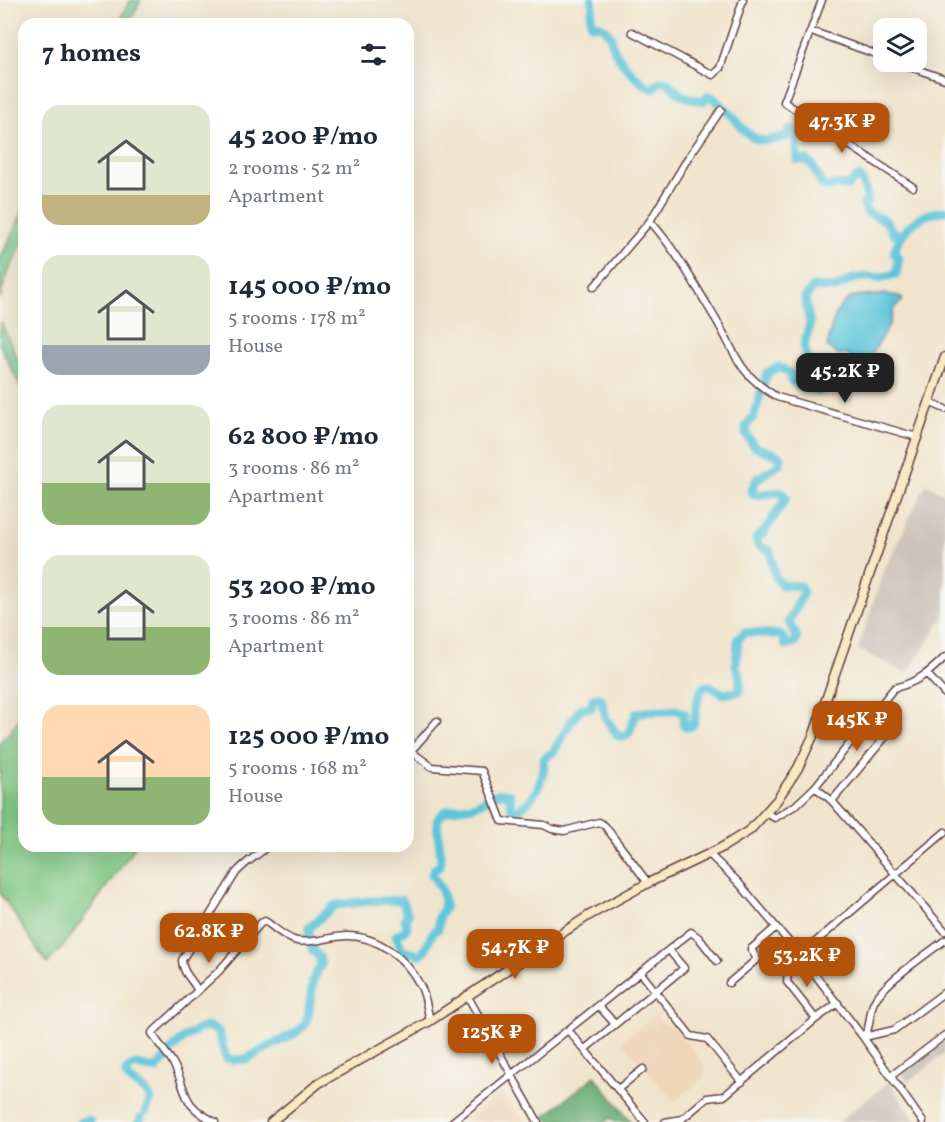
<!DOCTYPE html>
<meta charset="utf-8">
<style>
:root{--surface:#fff;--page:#f2f2f3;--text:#1f2937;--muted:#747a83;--accent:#b45309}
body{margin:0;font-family:Vollkorn,serif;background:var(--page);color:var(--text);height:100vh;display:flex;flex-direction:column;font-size:22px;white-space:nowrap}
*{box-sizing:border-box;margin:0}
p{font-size:20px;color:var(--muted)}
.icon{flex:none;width:33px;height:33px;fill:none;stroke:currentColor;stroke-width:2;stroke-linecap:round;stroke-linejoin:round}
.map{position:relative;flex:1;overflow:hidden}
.panel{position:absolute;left:18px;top:18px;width:396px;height:834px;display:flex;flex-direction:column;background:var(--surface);border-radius:18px;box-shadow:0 6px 24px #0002}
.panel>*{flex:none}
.buttons{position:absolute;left:873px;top:18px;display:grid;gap:12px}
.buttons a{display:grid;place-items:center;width:54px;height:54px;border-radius:12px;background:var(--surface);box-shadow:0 6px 24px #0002;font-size:30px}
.price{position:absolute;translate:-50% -51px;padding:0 14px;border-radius:12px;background:var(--accent);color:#fff;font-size:20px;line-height:39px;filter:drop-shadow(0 2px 3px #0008)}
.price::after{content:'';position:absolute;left:50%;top:36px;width:18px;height:14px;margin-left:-9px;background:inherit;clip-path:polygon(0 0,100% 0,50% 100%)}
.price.selected{background:#222;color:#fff}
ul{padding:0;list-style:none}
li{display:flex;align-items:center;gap:18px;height:150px;padding:0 24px}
li span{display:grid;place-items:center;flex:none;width:168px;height:120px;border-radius:18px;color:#555}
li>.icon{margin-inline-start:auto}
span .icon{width:72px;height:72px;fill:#fffc;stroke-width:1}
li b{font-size:26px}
h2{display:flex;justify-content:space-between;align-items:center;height:72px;padding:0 24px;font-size:26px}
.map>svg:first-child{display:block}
</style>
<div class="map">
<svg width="945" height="1122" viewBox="0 0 945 1122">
<rect width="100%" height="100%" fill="#f6f6f2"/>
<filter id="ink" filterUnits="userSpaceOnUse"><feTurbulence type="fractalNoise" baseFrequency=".0167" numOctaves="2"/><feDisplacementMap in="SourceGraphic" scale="12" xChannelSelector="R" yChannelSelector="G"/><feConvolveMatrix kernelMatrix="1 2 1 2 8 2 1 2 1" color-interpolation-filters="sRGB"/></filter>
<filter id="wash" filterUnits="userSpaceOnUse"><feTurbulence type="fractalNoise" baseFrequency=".008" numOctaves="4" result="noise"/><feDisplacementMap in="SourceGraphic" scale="24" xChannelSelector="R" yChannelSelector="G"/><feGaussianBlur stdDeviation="1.35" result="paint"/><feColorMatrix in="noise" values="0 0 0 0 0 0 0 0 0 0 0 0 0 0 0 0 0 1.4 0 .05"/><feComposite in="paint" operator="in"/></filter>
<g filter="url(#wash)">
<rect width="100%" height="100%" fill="#f1e4cc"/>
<path fill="#efd6bb" d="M 655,1015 L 662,1023 L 673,1027 L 704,1064 L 704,1077 L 674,1102 L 623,1042 Z
M 502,1092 L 525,1122 L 466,1122 Z"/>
<path fill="#cdc2b9" d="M 926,483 L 945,495 L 945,615 L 907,674 L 858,649 L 882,575 Z
M 945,1039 L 945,1053 L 908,1082 L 901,1073 Z
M 889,1082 L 916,1122 L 838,1122 Z"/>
<path fill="#81c884" stroke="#667458" stroke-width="1.5" d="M 130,0 L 141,0 L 129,24 L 118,24 Z
M 24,209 L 24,241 L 6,277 L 0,299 L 0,259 Z
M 0,320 L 24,373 L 24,394 L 0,345 Z
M 24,711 L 24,846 L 136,846 L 65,944 L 47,964 L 0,893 L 0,742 L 10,732 Z"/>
<path fill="#68ac72" stroke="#59664e" stroke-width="1.5" d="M 595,1076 L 631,1122 L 615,1122 L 611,1118 L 605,1122 L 550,1122 L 546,1115 Z"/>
<path fill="#5dc5da" stroke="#547282" stroke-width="1.5" d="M 884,294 L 899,296 L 903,300 L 894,308 L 890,323 L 864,368 L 859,368 L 848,354 L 838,355 L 827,347 C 831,326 835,299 860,295 C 869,294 876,297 884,294 Z"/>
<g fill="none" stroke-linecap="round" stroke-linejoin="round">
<path stroke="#5dc5da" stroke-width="1.5" d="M 125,24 L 137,0
M 0,271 L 24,224
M 0,336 L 24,384"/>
<path stroke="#5dc5da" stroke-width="9" d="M 592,0 C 595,8 588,15 592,25 L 596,24 L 604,28 L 611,36 C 609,52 639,84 653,89 L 658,83 L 664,81 C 671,83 673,89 679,93 C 685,97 695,100 703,101 L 706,97 L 711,96 C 717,101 723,106 729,112 C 750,136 752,147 787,136 L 791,129 L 794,130 L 797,142 L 797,160 L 807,160 L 813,166 L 822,185 L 829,187 L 834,185 L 848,186 L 856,178 L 860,177 L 864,186 L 868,199 L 864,205 L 867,212 L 886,221 L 893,233 L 903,234
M 146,1111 L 151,1099 C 149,1096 148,1093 145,1091 C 141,1086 110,1074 136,1065 L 157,1069 C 171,1049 184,1033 208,1026 L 218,1031 L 226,1058 L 233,1060 L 246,1059 L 295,1033 L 304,1026 L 308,1017 L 313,980 L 321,964 L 319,957 L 313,951 L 309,938 L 309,928 L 335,905 L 370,901 L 402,900 L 408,915 L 405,919 L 407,926 L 405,930 L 396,936 L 402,950 L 420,955 C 431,948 427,934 438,929 L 439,916 L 445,907 L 442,891 L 432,874 L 434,869 L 439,867 L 441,861 L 437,821 C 439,818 440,815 443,813 C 451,807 463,809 472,806 C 485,803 496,789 509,794 L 512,809 L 514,811 C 534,804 545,778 544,759 L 554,751 L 569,725 L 581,708 L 591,708 L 593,699 L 598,697 L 601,699 L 606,718 L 618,736 L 624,737 L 629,733 L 636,714 C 648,709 663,713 676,710 L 685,714 L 683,723 L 686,727 L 692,726 C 699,713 693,699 704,687 L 709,686 L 724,694 L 740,691 L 740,676 L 736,666 L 738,639 L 745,632 L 781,635 L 784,639 L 785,645 L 795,642 L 797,637 L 789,622 L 803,593 L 800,586 L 782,585 L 775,577 L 770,551 L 759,546 L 756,540 L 759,535 L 763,534 L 786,498 L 781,492 L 754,495 L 751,491 L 757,479 L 780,464 L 781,457 L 754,446 L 746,434 L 746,426 L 754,416 L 767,373 L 779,367 L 791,374 L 791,380 L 797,385 L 819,391 L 825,385 L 828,378 L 822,368 L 808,364 L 804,345 L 810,323 L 805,298 L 813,287 L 836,288 L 852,279 L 866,277 L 879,278 L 896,274 L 899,258 L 894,253 C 899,230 921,212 945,211
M 81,1122 L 88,1120 L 90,1122
M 139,1122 L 141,1118"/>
</g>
</g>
<g filter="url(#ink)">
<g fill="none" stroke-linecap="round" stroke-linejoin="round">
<defs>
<path id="street" d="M 822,0 L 784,102 L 913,187
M 811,31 L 884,57
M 632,32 L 713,75 L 720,68 L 743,0
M 896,62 L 945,79
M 650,221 C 676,250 695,285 715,318 C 737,355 737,373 777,397 L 917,437
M 594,287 L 650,221 L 688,158 L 721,110
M 929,402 L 945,409
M 927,674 L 945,694
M 408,749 L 432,767 L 482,771 L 502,821 L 544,825 L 552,829 L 564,831 L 599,822 L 605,826 L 648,883
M 411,751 L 437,721
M 815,787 L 832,801 L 945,931
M 832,801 L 891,730 L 893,725 L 890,721 L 875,709
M 766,813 L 775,818 L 796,805 L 815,787 L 894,688 C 916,683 929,673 945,657
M 709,854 L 738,882 L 800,955 L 863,1037 L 923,1122
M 800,955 L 945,832
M 802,958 L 788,972 L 787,982 L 816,1019
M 641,973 L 691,1036 L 707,1039 L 742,1082
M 729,983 L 757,959 L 751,949 L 775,928
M 198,991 C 193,980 182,973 182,960 L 236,873 C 245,862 257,856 268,846
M 467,995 L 538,1122
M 598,1005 L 615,1024
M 568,1030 L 645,1122
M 863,1037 C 872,1027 868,1014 874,1002 C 884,982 926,955 945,940
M 864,1037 L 894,1030 L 945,992
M 585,1049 L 684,968 L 669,950
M 891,1076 L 945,1035
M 618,1089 L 643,1069
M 215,1122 C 179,1103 189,1093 173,1063 C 167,1053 158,1044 152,1033 L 218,972 L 261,923 L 265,921 C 274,927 286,939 297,941 C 314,944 330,936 347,936 C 378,936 406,958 420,985 C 426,995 427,1009 430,1021
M 452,1122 L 691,932 L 699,938 L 717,961
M 665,1122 L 682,1119 L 707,1098 L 724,1096 L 816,1019 L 838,1003"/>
<path id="secondary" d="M 271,1122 L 319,1083 L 430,1021 L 588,916 L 648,883 L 721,848 L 750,830 L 777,800 L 798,768 L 814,734 L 945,357"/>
</defs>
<use href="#street" stroke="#633d43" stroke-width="9"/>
<use href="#secondary" stroke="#633d43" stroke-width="11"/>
<use href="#street" stroke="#fff" stroke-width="6"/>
<use href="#secondary" stroke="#f6e9c3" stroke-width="8"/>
</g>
</g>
</svg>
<div class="buttons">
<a><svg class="icon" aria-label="layers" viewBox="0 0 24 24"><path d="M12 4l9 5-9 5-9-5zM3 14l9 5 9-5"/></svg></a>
</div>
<b class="price" style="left:842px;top:154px">47.3K ₽</b>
<b class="price selected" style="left:845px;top:404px">45.2K ₽</b>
<b class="price" style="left:857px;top:752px">145K ₽</b>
<b class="price" style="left:209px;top:964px">62.8K ₽</b>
<b class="price" style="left:515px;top:980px">54.7K ₽</b>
<b class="price" style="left:807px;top:988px">53.2K ₽</b>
<b class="price" style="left:492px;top:1065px">125K ₽</b>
<section class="panel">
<h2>7 homes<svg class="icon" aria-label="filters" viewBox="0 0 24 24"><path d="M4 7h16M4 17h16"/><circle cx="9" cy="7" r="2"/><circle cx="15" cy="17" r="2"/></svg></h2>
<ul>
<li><span style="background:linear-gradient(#dfe7d0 75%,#c2b280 0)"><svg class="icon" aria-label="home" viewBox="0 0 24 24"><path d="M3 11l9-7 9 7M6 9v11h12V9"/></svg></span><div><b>45 200 ₽/mo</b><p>2 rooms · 52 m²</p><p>Apartment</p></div></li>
<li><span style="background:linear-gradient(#dfe7d0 75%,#9aa5b1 0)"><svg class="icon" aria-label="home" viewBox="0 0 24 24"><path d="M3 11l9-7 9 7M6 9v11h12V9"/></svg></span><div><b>145 000 ₽/mo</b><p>5 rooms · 178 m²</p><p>House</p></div></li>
<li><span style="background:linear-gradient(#dfe7d0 65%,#8fb573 0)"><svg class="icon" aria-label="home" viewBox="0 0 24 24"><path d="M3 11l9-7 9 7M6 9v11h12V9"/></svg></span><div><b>62 800 ₽/mo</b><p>3 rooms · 86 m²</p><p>Apartment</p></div></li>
<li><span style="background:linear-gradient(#dfe7d0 60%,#8fb573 0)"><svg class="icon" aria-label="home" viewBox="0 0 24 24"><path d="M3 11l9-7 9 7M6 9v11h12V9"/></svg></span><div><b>53 200 ₽/mo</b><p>3 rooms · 86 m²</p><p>Apartment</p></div></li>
<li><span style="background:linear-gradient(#ffd9b3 60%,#8fb573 0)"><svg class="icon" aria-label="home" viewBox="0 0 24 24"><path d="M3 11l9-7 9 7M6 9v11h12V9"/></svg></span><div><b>125 000 ₽/mo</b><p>5 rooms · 168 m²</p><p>House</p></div></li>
</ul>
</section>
</div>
